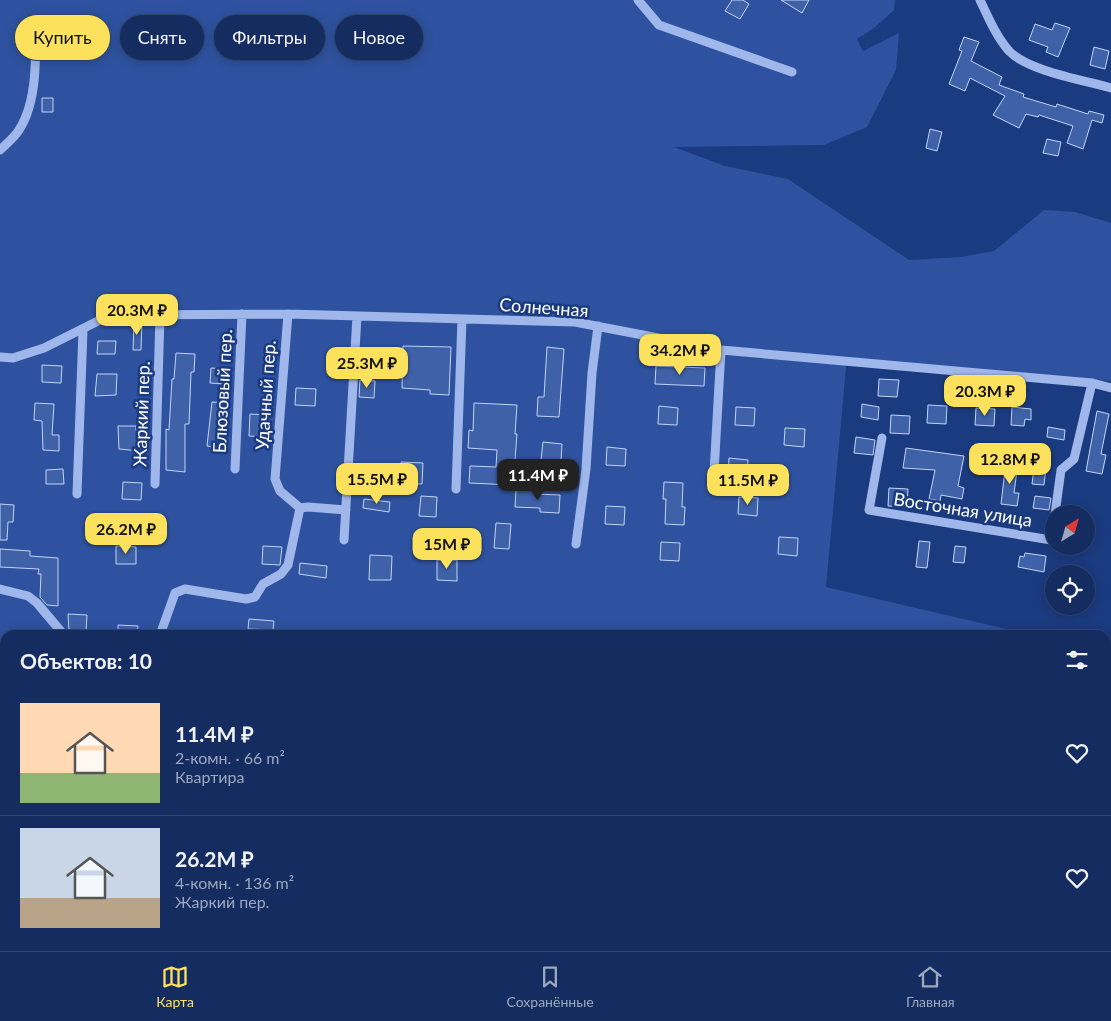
<!DOCTYPE html>
<html lang="ru">
<meta charset="utf-8">
<style>
:root{--surface:#142c60;--page:#1d3466;--text:#f1f3f6;--muted:#9da7bd;--line:#334875;--accent:#fbe15c}
body{margin:0;font-family:Lato,sans-serif;background:var(--page);color:var(--text);height:100vh;display:flex;flex-direction:column;font-size:19px;white-space:nowrap}
*{box-sizing:border-box;margin:0}
p{font-size:16px;color:var(--muted)}
.icon{flex:none;width:28px;height:28px;fill:none;stroke:currentColor;stroke-width:2;stroke-linecap:round;stroke-linejoin:round}
.map{position:relative;flex:1;overflow:hidden}
.side{position:absolute;left:0px;top:630px;width:1111px;height:321px;display:flex;flex-direction:column;background:var(--surface);border-radius:15px 15px 0 0;box-shadow:0 2px 12px #0003,0 0 0 1px var(--line)}
.side>*{flex:none}
.guide{position:absolute;left:15px;top:15px;width:500px;height:45px;display:flex;gap:10px}
.needle{width:32px;rotate:37deg}
.controls{position:absolute;left:1045px;top:505px;display:grid;gap:10px}
.controls a{display:grid;place-items:center;width:50px;height:50px;border-radius:50%;background:var(--surface);box-shadow:0 2px 12px #0003,0 0 0 1px var(--line);font-size:25px}
.price{position:absolute;translate:-50% -42px;padding:0 11px;border-radius:10px;background:var(--accent);color:#111;font-size:16px;line-height:32px;filter:drop-shadow(0 1px 2px #0008)}
.price::after{content:'';position:absolute;left:50%;top:30px;width:15px;height:11px;margin-left:-8px;background:inherit;clip-path:polygon(0 0,100% 0,50% 100%)}
.price.active{background:#222;color:#fff}
ul{padding:0;list-style:none}
li{display:flex;align-items:center;gap:15px;height:125px;padding:0 20px}
li+li{border-top:1px solid var(--line)}
li span{display:grid;place-items:center;flex:none;width:140px;height:100px;border-radius:0px;color:#555}
li>.icon{margin-inline-start:auto}
span .icon{width:60px;height:60px;fill:#fffc;stroke-width:1}
li b{font-size:21px}
h2{display:flex;justify-content:space-between;align-items:center;height:60px;padding:0 20px;font-size:21px}
.pill{padding:0 18px;border-radius:22px;background:var(--surface);box-shadow:0 2px 12px #0003,0 0 0 1px var(--line);font-size:18px;line-height:45px}
.pill.active{background:var(--accent);color:#111}
.tabs{display:flex;justify-content:space-around;align-items:center;height:70px;border-top:1px solid var(--line);background:var(--surface);font-size:14px;color:var(--muted)}
.tabs a{display:grid;justify-items:center;gap:2px}
.tabs .active{color:var(--accent)}
.map>svg:first-child{display:block}
</style>
<div class="map">
<svg width="1111" height="951" viewBox="0 0 1111 951">
<rect width="100%" height="100%" fill="#1b3b80"/>
<path fill="#2e529f" d="M 0,0 L 895,0 L 894,10 L 874,28 L 857,39 L 863,51 L 899,33 L 896,70 L 867,127 L 824,145 L 674,147 L 725,166 L 788,179 L 909,260 L 961,257 L 994,251 L 1044,210 L 1075,212 L 1111,223 L 1111,381 L 992,375 L 847,357 L 826,587 L 1032,635 L 5,635 L 5,936 L 0,937 Z
M 1106,652 L 1111,653 L 1111,692 L 1106,693 Z
M 1111,792 L 1111,951 L 420,951 L 423,946 L 1106,946 L 1106,794 Z"/>
<path fill="#3f61a8" stroke="#c3d4f7" d="M 732,0 L 743,0 L 749,4 L 740,19 L 725,11 Z
M 781,0 L 809,0 L 802,13 Z
M 1055,23 L 1070,28 L 1058,57 L 1046,52 L 1048,47 L 1029,40 L 1035,24 L 1052,30 Z
M 964,37 L 979,42 L 971,61 L 1002,77 L 999,85 L 1024,94 L 1023,97 L 1056,107 L 1057,104 L 1088,114 L 1089,111 L 1104,115 L 1102,123 L 1092,120 L 1083,149 L 1067,143 L 1073,126 L 1039,115 L 1038,117 L 1026,114 L 1019,128 L 993,115 L 1005,96 L 970,78 L 965,91 L 949,84 L 962,51 L 959,50 Z
M 1094,47 L 1109,51 L 1105,69 L 1090,65 Z
M 42,98 L 53,98 L 53,112 L 42,112 Z
M 930,129 L 942,132 L 937,151 L 926,148 Z
M 1047,139 L 1061,142 L 1058,156 L 1043,153 Z
M 134,321 L 142,321 L 141,350 L 133,350 Z
M 98,341 L 116,341 L 115,354 L 97,354 Z
M 403,346 L 451,347 L 449,395 L 430,394 L 430,390 L 402,388 Z
M 547,347 L 564,349 L 559,417 L 537,416 L 538,397 L 544,397 Z
M 176,353 L 195,354 L 194,372 L 191,372 L 189,424 L 185,424 L 185,472 L 166,470 L 166,429 L 169,430 L 172,379 L 174,379 Z
M 42,365 L 62,366 L 61,383 L 42,382 Z
M 656,366 L 705,368 L 704,386 L 655,384 Z
M 211,368 L 225,369 L 224,384 L 210,383 Z
M 97,374 L 117,374 L 116,395 L 95,396 Z
M 879,379 L 899,380 L 897,397 L 878,396 Z
M 360,380 L 375,381 L 374,398 L 359,397 Z
M 296,388 L 316,389 L 315,406 L 295,405 Z
M 212,402 L 226,403 L 221,448 L 207,446 Z
M 35,403 L 54,404 L 52,435 L 59,435 L 59,451 L 43,450 L 42,421 L 34,420 Z
M 474,403 L 517,405 L 515,434 L 517,434 L 513,485 L 469,483 L 470,466 L 496,467 L 497,450 L 468,448 L 469,430 L 473,431 Z
M 862,404 L 879,407 L 878,420 L 861,417 Z
M 928,405 L 947,406 L 946,424 L 927,423 Z
M 659,406 L 678,408 L 677,425 L 658,424 Z
M 736,407 L 755,408 L 754,426 L 735,425 Z
M 1012,407 L 1031,409 L 1031,420 L 1025,419 L 1024,426 L 1011,425 Z
M 976,408 L 995,409 L 994,426 L 975,425 Z
M 1097,411 L 1109,414 L 1101,454 L 1106,455 L 1102,474 L 1086,471 Z
M 250,414 L 266,415 L 265,437 L 249,436 Z
M 891,415 L 910,416 L 909,434 L 890,433 Z
M 118,426 L 136,426 L 136,430 L 140,430 L 140,451 L 119,449 Z
M 1048,427 L 1065,430 L 1064,440 L 1047,437 Z
M 785,428 L 805,429 L 804,447 L 784,445 Z
M 856,437 L 875,440 L 873,455 L 854,453 Z
M 543,442 L 562,444 L 561,461 L 541,460 Z
M 607,447 L 626,449 L 625,466 L 606,465 Z
M 906,448 L 964,456 L 958,486 L 964,488 L 962,499 L 941,495 L 940,501 L 929,499 L 935,470 L 903,468 Z
M 729,458 L 748,460 L 747,477 L 728,476 Z
M 1006,461 L 1018,463 L 1014,493 L 1019,493 L 1017,506 L 1001,504 Z
M 401,462 L 423,463 L 422,484 L 400,483 Z
M 1034,467 L 1046,468 L 1044,485 L 1032,484 Z
M 63,469 L 64,484 L 46,484 L 46,470 Z
M 123,482 L 142,483 L 141,500 L 122,499 Z
M 664,482 L 683,483 L 682,507 L 685,507 L 684,525 L 665,524 L 666,499 L 663,499 Z
M 889,488 L 908,489 L 907,507 L 888,506 Z
M 516,489 L 535,491 L 535,494 L 560,495 L 559,513 L 540,512 L 540,508 L 515,507 Z
M 421,496 L 437,497 L 436,517 L 419,516 Z
M 1035,496 L 1051,498 L 1049,510 L 1033,508 Z
M 739,497 L 758,498 L 757,516 L 738,514 Z
M 364,499 L 390,502 L 389,512 L 363,508 Z
M 0,504 L 14,505 L 13,522 L 8,522 L 7,540 L 0,540 Z
M 606,506 L 625,507 L 624,525 L 605,524 Z
M 496,523 L 511,524 L 509,549 L 494,548 Z
M 779,537 L 798,538 L 797,556 L 778,554 Z
M 919,541 L 930,542 L 927,568 L 916,567 Z
M 661,542 L 680,543 L 679,561 L 660,560 Z
M 116,546 L 136,547 L 136,564 L 116,564 Z
M 263,546 L 282,547 L 280,565 L 262,564 Z
M 955,546 L 966,547 L 964,563 L 953,562 Z
M 0,549 L 30,551 L 30,556 L 58,558 L 58,606 L 47,605 L 40,597 L 41,574 L 38,574 L 39,569 L 0,567 Z
M 1025,553 L 1046,556 L 1044,572 L 1018,567 L 1020,556 L 1024,557 Z
M 370,555 L 392,556 L 391,580 L 369,580 Z
M 437,560 L 457,560 L 457,581 L 437,580 Z
M 300,563 L 327,566 L 326,578 L 299,574 Z
M 68,614 L 87,615 L 86,632 L 69,631 Z
M 249,619 L 274,621 L 273,630 L 248,629 Z
M 118,625 L 138,626 L 137,635 L 118,635 Z"/>
<g fill="none" stroke-linecap="round" stroke-linejoin="round">
<path stroke="#9fb7ea" stroke-width="9" d="M 638,0 L 659,25 L 792,72
M 980,0 C 988,17 996,36 1009,51 C 1028,71 1083,80 1111,88
M 0,150 C 6,144 15,137 19,130 C 38,101 36,53 35,19
M 288,314 L 275,479 L 280,491 L 300,508
M 0,357 L 13,358 L 44,348 L 110,315 L 288,314 L 575,322 L 721,350 L 1092,383 L 1111,388
M 882,438 L 869,510 L 1051,540 L 1054,523
M 235,469 L 242,314
M 155,484 L 160,316
M 456,489 L 462,319
M 713,490 L 721,350
M 77,494 L 83,330
M 1055,514 L 1061,470 L 1074,459 L 1092,383
M 344,540 L 357,316
M 576,544 L 586,469 L 592,373 L 598,326
M 0,589 L 28,596 L 37,603 L 64,635
M 160,635 L 175,593 L 185,589 L 246,599 L 255,597 L 263,584 L 281,574 L 288,565 L 300,508 L 308,507 L 346,510
M 1106,699 L 1111,700
M 1106,777 L 1111,776
M 180,951 L 185,946"/>
</g>
<g text-anchor="middle" dominant-baseline="central" stroke-width="5" stroke-linejoin="round" paint-order="stroke">
<g font-size="18" fill="#fff" stroke="#1b3b80">
<text transform="translate(544 307) rotate(4)">Солнечная</text>
<text transform="translate(222 391) rotate(-87)">Блюзовый пер.</text>
<text transform="translate(265 395) rotate(-86)">Удачный пер.</text>
<text transform="translate(141 414) rotate(-88)">Жаркий пер.</text>
<text transform="translate(963 509) rotate(9)">Восточная улица</text>
</g>
</g>
</svg>
<div class="controls">
<a><svg class="needle" viewBox="-14 -14 28 28"><path d="M0-13l5 13h-10z" fill="#e53935"/><path d="M0 13l5-13h-10z" fill="#9da7bd"/></svg></a>
<a><svg class="icon" aria-label="locate" viewBox="0 0 24 24"><circle cx="12" cy="12" r="6"/><path d="M12 2v4M12 18v4M2 12h4M18 12h4"/></svg></a>
</div>
<b class="price" style="left:137px;top:336px">20.3M ₽</b>
<b class="price" style="left:680px;top:376px">34.2M ₽</b>
<b class="price" style="left:367px;top:389px">25.3M ₽</b>
<b class="price" style="left:985px;top:417px">20.3M ₽</b>
<b class="price" style="left:1010px;top:485px">12.8M ₽</b>
<b class="price active" style="left:538px;top:501px">11.4M ₽</b>
<b class="price" style="left:377px;top:505px">15.5M ₽</b>
<b class="price" style="left:748px;top:506px">11.5M ₽</b>
<b class="price" style="left:126px;top:555px">26.2M ₽</b>
<b class="price" style="left:447px;top:570px">15M ₽</b>
<div class="guide">
<a class="pill active">Купить</a>
<a class="pill">Снять</a>
<a class="pill">Фильтры</a>
<a class="pill">Новое</a>
</div>
<section class="side">
<h2>Объектов: 10<svg class="icon" aria-label="filters" viewBox="0 0 24 24"><path d="M4 7h16M4 17h16"/><circle cx="9" cy="7" r="2"/><circle cx="15" cy="17" r="2"/></svg></h2>
<ul>
<li><span style="background:linear-gradient(#ffd9b3 70%,#8fb573 0)"><svg class="icon" aria-label="home" viewBox="0 0 24 24"><path d="M3 11l9-7 9 7M6 9v11h12V9"/></svg></span><div><b>11.4M ₽</b><p>2-комн. · 66 m²</p><p>Квартира</p></div><svg class="icon" aria-label="heart" viewBox="0 0 24 24"><path d="M12 20l-8-8c-3-5 5-10 8-4 3-6 11-1 8 4z"/></svg></li>
<li><span style="background:linear-gradient(#c9d6e8 70%,#b9a48a 0)"><svg class="icon" aria-label="home" viewBox="0 0 24 24"><path d="M3 11l9-7 9 7M6 9v11h12V9"/></svg></span><div><b>26.2M ₽</b><p>4-комн. · 136 m²</p><p>Жаркий пер.</p></div><svg class="icon" aria-label="heart" viewBox="0 0 24 24"><path d="M12 20l-8-8c-3-5 5-10 8-4 3-6 11-1 8 4z"/></svg></li>
</ul>
</section>
</div>
<nav class="tabs">
<a class="active"><svg class="icon" aria-label="map" viewBox="0 0 24 24"><path d="M3 6l6-2 6 2 6-2v14l-6 2-6-2-6 2zM9 4v14M15 6v14"/></svg>Карта</a>
<a><svg class="icon" aria-label="saved" viewBox="0 0 24 24"><path d="M7 4h10v16l-5-4-5 4z"/></svg>Сохранённые</a>
<a><svg class="icon" aria-label="home" viewBox="0 0 24 24"><path d="M3 11l9-7 9 7M6 9v11h12V9"/></svg>Главная</a>
</nav>
